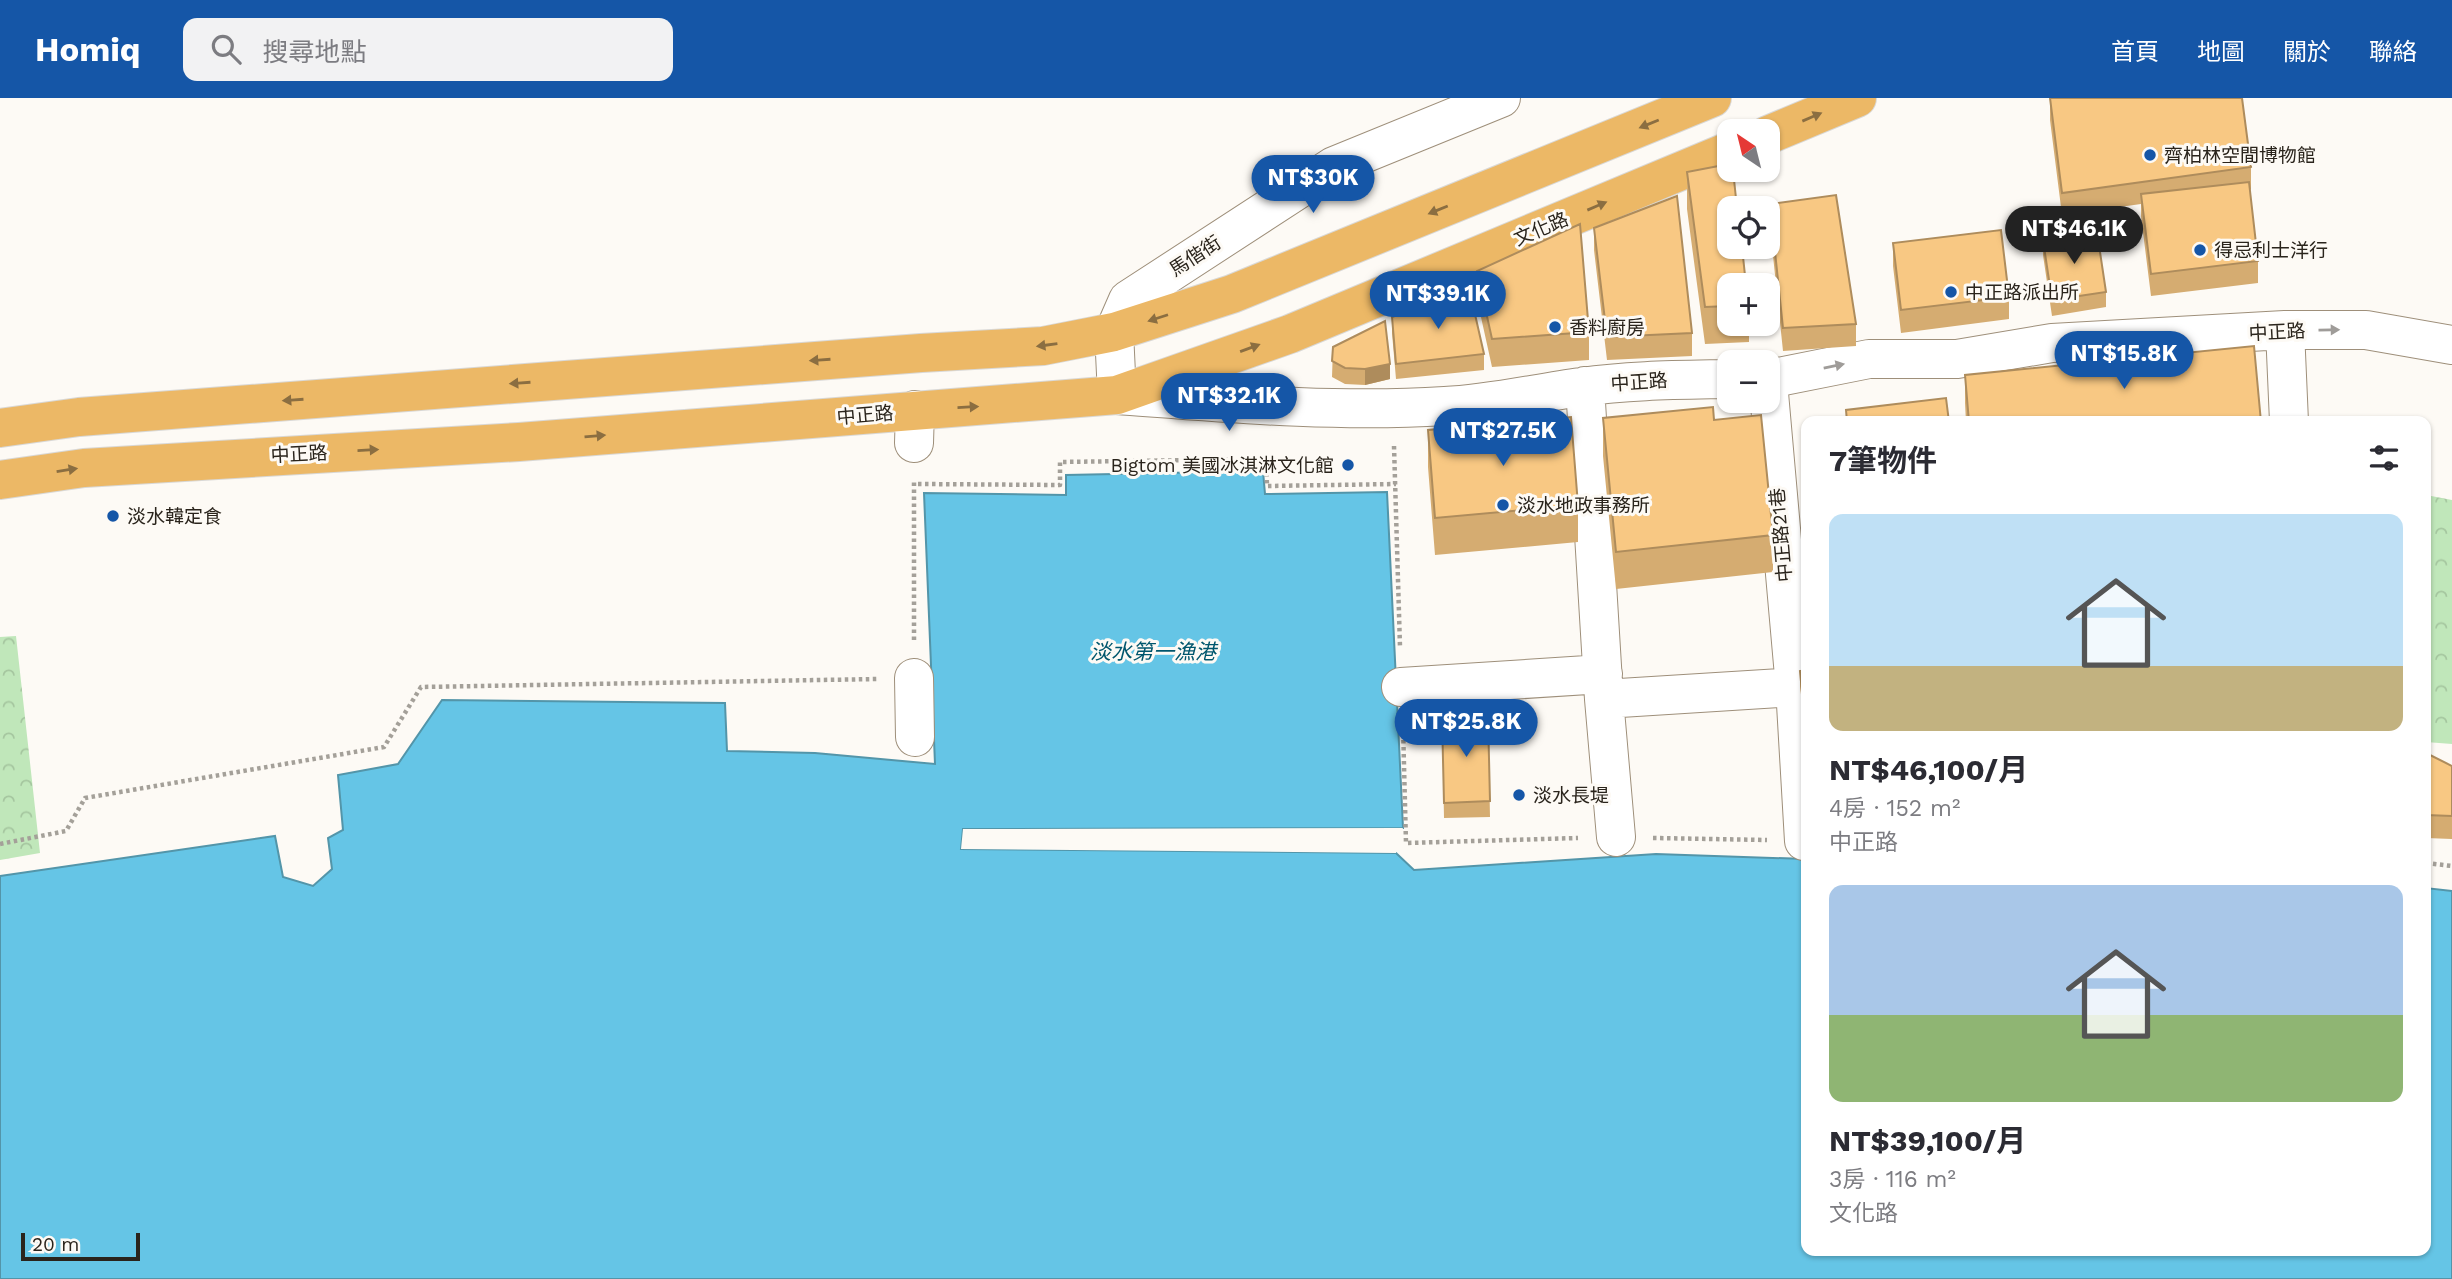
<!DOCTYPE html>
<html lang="zh-TW">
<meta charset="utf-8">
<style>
:root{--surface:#fff;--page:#f2f2f3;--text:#2b2b33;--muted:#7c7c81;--accent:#1556a7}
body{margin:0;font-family:"Work Sans","Noto Sans TC",sans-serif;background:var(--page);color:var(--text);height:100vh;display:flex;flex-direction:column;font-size:26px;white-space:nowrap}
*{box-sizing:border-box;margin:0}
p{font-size:23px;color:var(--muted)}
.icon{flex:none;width:38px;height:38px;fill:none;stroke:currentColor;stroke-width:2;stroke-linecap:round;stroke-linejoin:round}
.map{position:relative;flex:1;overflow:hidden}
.drawer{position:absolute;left:1801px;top:318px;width:630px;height:840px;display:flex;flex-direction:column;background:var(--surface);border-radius:14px;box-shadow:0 2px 5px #0004}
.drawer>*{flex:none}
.needle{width:46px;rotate:325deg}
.buttons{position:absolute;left:1717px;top:21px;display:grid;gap:14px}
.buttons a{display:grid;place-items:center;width:63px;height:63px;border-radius:14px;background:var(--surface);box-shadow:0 2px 5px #0004;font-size:35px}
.scale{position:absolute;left:21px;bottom:18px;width:119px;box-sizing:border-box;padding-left:7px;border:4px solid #2a241c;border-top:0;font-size:19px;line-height:24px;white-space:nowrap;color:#2a241c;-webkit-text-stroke:5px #fdfaf5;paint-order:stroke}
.price{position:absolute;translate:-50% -60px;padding:0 16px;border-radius:24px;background:var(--accent);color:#fff;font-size:23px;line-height:46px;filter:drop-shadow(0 2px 4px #0008)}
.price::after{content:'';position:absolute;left:50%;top:42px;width:21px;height:16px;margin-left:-10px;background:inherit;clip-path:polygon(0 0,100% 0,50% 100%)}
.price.active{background:#222;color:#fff}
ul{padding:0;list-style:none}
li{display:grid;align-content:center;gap:14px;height:371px;padding:0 28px}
li span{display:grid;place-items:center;height:217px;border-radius:14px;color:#555}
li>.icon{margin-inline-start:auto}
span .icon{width:126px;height:126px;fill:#fffc;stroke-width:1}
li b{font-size:30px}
h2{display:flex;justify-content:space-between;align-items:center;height:84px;padding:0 28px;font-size:30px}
header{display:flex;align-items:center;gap:42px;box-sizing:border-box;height:98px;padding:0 35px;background:var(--accent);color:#fff}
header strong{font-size:33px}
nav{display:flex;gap:38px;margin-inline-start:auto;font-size:24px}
.search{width:490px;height:63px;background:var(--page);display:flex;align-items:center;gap:18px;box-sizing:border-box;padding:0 24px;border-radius:14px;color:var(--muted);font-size:26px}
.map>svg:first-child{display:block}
</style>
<header>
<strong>Homiq</strong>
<div class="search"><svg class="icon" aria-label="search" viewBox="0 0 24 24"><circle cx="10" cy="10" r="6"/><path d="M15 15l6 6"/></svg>搜尋地點</div>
<nav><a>首頁</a><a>地圖</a><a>關於</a><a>聯絡</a></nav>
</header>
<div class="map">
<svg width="2452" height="1181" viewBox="0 0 2452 1181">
<defs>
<pattern id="park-crowns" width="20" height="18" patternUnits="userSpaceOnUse" patternTransform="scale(1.75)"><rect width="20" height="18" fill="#c0e7ba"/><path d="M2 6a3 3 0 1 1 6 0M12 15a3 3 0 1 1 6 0" fill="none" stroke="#a5c69f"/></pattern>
</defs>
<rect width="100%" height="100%" fill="#fdfaf5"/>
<path fill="url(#park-crowns)" d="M 2426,397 L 2452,402 L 2452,646 L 2426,644 Z
M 16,538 L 40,755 L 0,762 L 0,539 Z"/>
<path fill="#65c5e6" stroke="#5395a9" stroke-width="2" d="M 1263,373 L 1265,396 L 1387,394 L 1403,730 L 963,731 L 961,751 L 1396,755 L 1414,772 L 1656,756 L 1806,761 L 1806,1153 L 2426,1153 L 2426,790 L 2452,793 L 2452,1181 L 0,1181 L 0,778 L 275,738 L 283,779 L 313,788 L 332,771 L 328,740 L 343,732 L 338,677 L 398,666 L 442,602 L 725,605 L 727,653 L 815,655 L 935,666 L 924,395 L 1066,397 L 1066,377 Z"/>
<path fill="#fdfaf5" d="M 1403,730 L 1402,733 L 966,734 L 965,748 L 1397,752 L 1396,755 L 961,751 L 963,731 Z"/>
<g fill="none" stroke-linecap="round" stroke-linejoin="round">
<defs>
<path id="minor" d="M 1501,0 L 1334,68 L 1128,202 L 1114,234 L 1117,297 C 1226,305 1335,315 1445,308 C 1490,306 1536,295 1581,289 C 1630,282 1680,282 1729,281
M 2285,232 L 2289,324
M 1768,281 L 1869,261 L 1957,261 L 2052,245 L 2285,232 L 2366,232 L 2452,247
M 1768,284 L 1795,589 L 1804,743
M 1585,288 L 1604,601 L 1616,739
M 914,345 L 915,312
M 914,580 L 915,639
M 1401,589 L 1603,576
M 1604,601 L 1795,589"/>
<path id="major" d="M 1768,37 L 1857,0
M 0,330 L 79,319 L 921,255 L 1043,248 L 1114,234 L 1232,196 L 1712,0
M 0,382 L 84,370 L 519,344 L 1117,297 L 1290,236 L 1729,53"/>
</defs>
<use href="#minor" stroke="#9e8f7a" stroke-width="40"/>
<use href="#major" stroke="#d9d8d6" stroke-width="40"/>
<path stroke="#a4a099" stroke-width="4.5" stroke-dasharray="3.5 3.5" stroke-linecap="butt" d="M 1394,348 L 1400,549
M 918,386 L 1060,387 L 1060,364 L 1266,361 L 1267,388 L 1396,386
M 914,542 L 914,383
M 1403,628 L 1406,745 L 1578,740
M 1653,740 L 1767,742
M 0,746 L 66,733 L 85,700 L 384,649 L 421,589 L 877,581
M 2426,765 L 2452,768"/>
<use href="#minor" stroke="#fff" stroke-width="38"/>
<use href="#major" stroke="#ecb866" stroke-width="38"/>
</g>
<path fill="#d5ac71" d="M 2050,0 L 2251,69 L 2251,91 L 2250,92 L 2258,163 L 2258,185 L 2151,198 L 2141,118 L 2141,106 L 2062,117 L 2050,22 Z
M 1687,74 L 1729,187 L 1729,226 L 1749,226 L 1749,244 L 1705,246 L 1687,111 Z
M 1770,106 L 1856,226 L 1856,248 L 1783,253 L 1770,129 Z
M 1594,130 L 1692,235 L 1692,258 L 1607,262 L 1594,152 Z
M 2043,142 L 2106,194 L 2106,209 L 2052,218 L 2043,157 Z
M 1893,145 L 2009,199 L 2009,221 L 1901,235 L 1893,168 Z
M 1477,173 L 1589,234 L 1589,262 L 1492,269 L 1477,201 Z
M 1392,219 L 1484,256 L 1484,272 L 1396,281 L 1392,235 Z
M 1333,249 L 1390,281 L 1365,287 L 1345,286 L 1332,279 Z
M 1965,277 L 2261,324 L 1966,324 L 1965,305 Z
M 1603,320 L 1714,322 L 1773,437 L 1773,474 L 1616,491 L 1603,358 Z
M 1428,332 L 1578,407 L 1578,444 L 1435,457 L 1428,369 Z
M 1806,572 L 1806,656 L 1805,631 L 1800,588 L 1800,573 Z
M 1488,618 L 1490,719 L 1444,720 L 1442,619 Z
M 2426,655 L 2452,668 L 2452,741 L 2426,740 Z"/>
<path fill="#ae8c5c" d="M 1390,266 L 1390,281 L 1365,287 L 1365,271 Z"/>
<path fill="#f8c883" stroke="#ae8c5c" stroke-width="2" d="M 2050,0 L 2242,0 L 2251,69 L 2062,95 Z
M 1729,66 L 1729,72 L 1733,72 L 1737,110 L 1729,110 L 1729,149 L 1742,149 L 1746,187 L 1729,187 L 1729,208 L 1705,209 L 1687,74 Z
M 2249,84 L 2258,163 L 2151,176 L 2141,96 Z
M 1836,97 L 1856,226 L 1783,230 L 1770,106 Z
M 1677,98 L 1692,235 L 1607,239 L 1594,130 Z
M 1580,126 L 1589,234 L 1492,241 L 1477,173 Z
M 2001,132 L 2009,199 L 1901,212 L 1893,145 Z
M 2097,134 L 2106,194 L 2052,202 L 2043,142 Z
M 1469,190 L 1484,256 L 1396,266 L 1392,219 Z
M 1385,223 L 1390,266 L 1365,271 L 1345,270 L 1332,263 L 1333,249 Z
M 2254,248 L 2261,324 L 1969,324 L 1965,277 Z
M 1946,300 L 1949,324 L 1847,324 L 1846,312 Z
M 1713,309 L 1714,322 L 1761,317 L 1773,437 L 1616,454 L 1603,320 Z
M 1571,319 L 1578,407 L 1435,420 L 1428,332 Z
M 1806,572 L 1806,615 L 1804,615 L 1800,573 Z
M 1488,618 L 1490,703 L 1444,705 L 1442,619 Z
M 2426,655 L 2452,668 L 2452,718 L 2426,717 Z"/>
<defs><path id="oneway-solid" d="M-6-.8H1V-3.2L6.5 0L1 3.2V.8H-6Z" transform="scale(1.75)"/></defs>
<g fill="#8b6e41">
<use href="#oneway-solid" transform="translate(1812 19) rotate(-23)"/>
<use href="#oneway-solid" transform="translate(1649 26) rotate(158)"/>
<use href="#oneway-solid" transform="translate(1597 108) rotate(-23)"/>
<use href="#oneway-solid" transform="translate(1438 112) rotate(158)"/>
<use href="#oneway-solid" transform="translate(1158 220) rotate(162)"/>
<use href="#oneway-solid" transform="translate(1047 247) rotate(172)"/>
<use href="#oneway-solid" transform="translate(1250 250) rotate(-20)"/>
<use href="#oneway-solid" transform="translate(820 262) rotate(176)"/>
<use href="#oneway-solid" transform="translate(520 285) rotate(176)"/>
<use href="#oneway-solid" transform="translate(293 302) rotate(176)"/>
<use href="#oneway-solid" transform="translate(968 309) rotate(-3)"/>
<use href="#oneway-solid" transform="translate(595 338) rotate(-5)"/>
<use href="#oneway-solid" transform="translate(368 352) rotate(-3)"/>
<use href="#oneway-solid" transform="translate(67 372) rotate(-9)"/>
</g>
<g fill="#9f9c99">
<use href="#oneway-solid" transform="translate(2329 232) rotate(-1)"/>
<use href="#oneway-solid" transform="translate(1834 268) rotate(-11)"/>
</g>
<g fill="#1556a7" stroke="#fdfaf5" stroke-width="2.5">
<circle cx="2150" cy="57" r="7"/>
<circle cx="2200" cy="152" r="7"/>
<circle cx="1951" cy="194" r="7"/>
<circle cx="1555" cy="229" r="7"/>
<circle cx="1348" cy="367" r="7"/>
<circle cx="1503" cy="407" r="7"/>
<circle cx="113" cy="418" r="7"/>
<circle cx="1519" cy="697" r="7"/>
</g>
<g text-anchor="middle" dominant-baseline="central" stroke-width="6" stroke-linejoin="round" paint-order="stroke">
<g font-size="19" fill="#2a241c" stroke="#fdfaf5" text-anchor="start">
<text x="2164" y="57">齊柏林空間博物館</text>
<text x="2214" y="152">得忌利士洋行</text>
<text x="1965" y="194">中正路派出所</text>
<text x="1569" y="229">香料廚房</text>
<text x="1334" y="367" text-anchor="end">Bigtom 美國冰淇淋文化館</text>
<text x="1517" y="407">淡水地政事務所</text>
<text x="127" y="418">淡水韓定食</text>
<text x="1533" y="697">淡水長堤</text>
</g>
<g font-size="19" fill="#2a241c" stroke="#fdfaf5">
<text transform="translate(1541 131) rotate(-23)">文化路</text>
<text transform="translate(1195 158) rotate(-33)">馬偕街</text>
<text transform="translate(2277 234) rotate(-3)">中正路</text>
<text transform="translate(1639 284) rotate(-4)">中正路</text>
<text transform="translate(865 317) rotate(-5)">中正路</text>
<text transform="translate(299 356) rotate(-3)">中正路</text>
<text transform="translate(1781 437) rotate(-95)">中正路21巷</text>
</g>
<g font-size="21" font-style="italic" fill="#00566d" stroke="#fdfaf5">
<text x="1153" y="553">淡水第一漁港</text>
</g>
</g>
</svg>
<div class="buttons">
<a><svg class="needle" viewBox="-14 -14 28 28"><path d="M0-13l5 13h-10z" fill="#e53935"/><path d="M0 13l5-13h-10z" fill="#7c7c81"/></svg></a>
<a><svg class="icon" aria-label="locate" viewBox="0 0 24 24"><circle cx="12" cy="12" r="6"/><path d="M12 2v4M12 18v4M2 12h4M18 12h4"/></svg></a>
<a>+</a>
<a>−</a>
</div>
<div class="scale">20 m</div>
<b class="price" style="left:1313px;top:117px">NT$30K</b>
<b class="price active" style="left:2074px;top:168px">NT$46.1K</b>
<b class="price" style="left:1438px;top:233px">NT$39.1K</b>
<b class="price" style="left:2124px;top:293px">NT$15.8K</b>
<b class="price" style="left:1229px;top:335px">NT$32.1K</b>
<b class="price" style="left:1503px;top:370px">NT$27.5K</b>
<b class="price" style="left:1466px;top:661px">NT$25.8K</b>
<section class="drawer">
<h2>7筆物件<svg class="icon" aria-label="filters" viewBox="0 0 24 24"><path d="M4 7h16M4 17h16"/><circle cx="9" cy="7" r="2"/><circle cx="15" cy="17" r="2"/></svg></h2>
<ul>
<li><span style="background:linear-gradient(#bfe0f5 70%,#c2b280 0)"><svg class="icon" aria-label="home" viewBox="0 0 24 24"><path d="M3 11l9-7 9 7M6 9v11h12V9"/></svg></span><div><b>NT$46,100/月</b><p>4房 · 152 m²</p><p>中正路</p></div></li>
<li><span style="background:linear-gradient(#a9c7e8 60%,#8fb573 0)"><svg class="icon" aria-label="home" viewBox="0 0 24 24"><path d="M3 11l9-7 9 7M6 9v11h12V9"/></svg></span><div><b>NT$39,100/月</b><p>3房 · 116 m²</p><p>文化路</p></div></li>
</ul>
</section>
</div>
